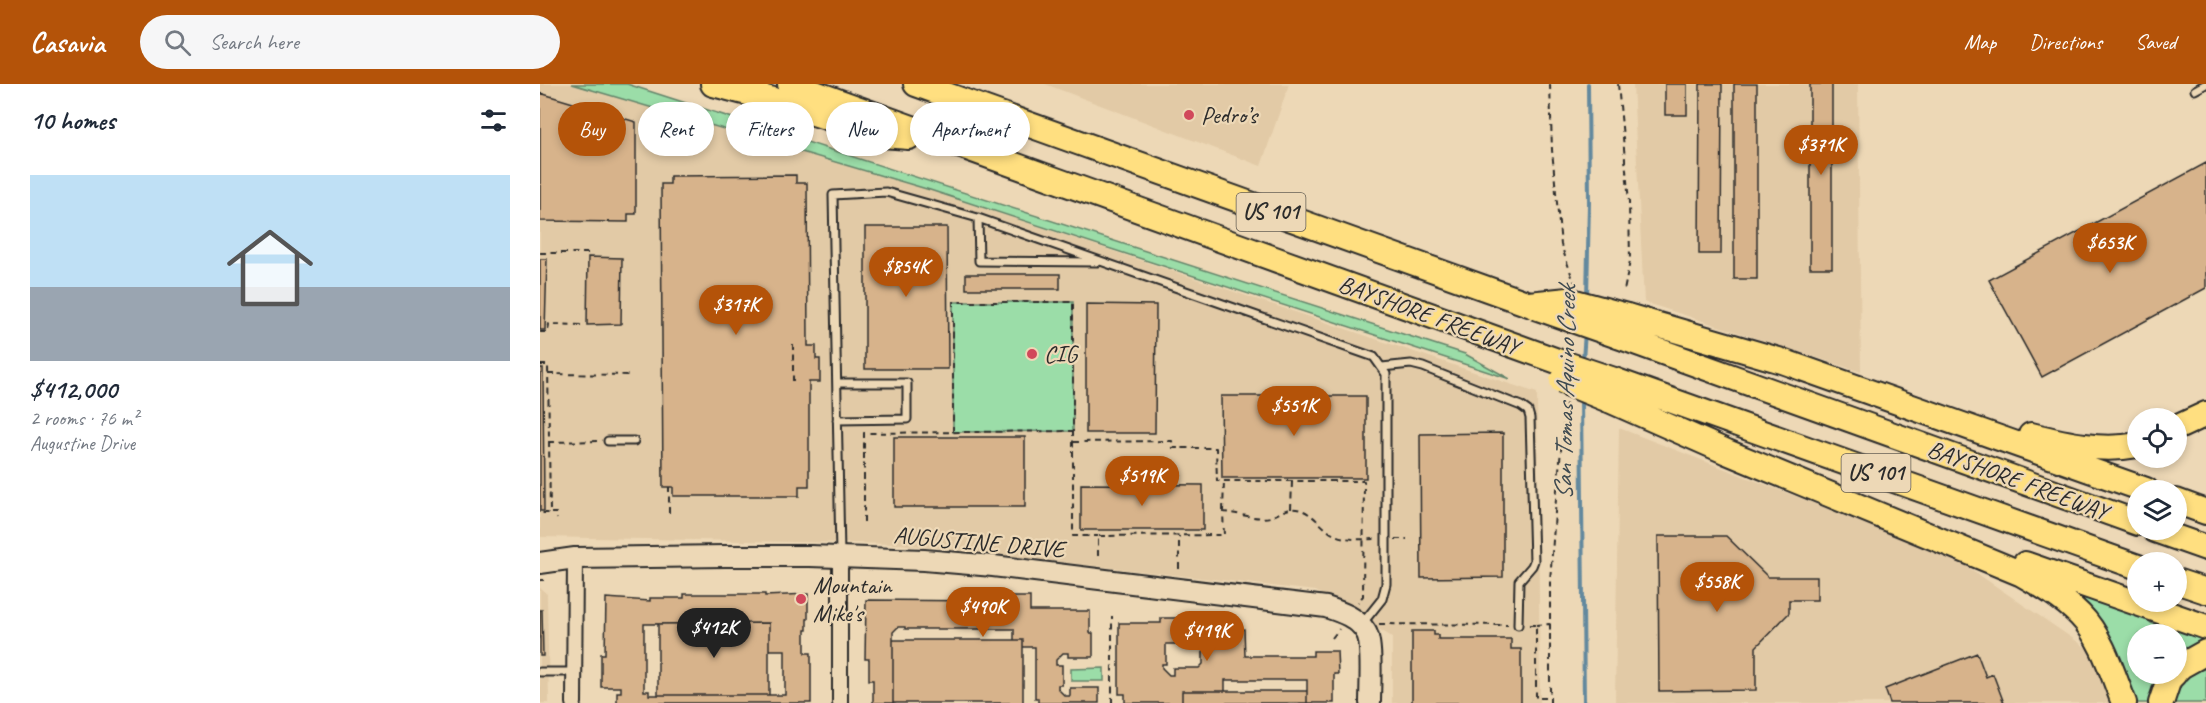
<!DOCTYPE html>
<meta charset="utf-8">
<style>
:root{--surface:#fff;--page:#f6f6f7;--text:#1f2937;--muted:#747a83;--accent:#b45309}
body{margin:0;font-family:Caveat,sans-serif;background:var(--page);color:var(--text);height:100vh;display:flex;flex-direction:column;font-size:22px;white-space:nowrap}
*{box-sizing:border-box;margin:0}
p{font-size:20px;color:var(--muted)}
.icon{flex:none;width:33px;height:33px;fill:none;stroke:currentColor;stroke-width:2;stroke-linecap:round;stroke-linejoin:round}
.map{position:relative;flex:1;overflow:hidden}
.details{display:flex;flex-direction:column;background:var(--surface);width:540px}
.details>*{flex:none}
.banner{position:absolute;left:18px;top:18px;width:570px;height:54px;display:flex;gap:12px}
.tools{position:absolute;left:1587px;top:324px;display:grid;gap:12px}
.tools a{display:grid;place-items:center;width:60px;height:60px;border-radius:50%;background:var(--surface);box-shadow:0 3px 9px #0003;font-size:30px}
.price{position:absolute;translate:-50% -51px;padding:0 14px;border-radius:21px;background:var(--accent);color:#fff;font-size:20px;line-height:39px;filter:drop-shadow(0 2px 3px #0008)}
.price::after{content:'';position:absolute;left:50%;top:36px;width:18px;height:14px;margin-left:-9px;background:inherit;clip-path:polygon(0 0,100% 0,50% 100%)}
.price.on{background:#222;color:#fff}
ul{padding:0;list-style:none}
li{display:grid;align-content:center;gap:12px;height:318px;padding:0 30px}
li span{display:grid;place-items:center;height:186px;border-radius:0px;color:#555}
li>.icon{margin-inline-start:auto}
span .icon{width:108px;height:108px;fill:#fffc;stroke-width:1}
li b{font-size:26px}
h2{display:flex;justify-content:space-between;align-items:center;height:72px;padding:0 30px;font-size:26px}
.chip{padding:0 21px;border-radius:27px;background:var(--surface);box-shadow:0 3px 9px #0003;font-size:21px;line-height:54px}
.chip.on{background:var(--accent);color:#fff}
header{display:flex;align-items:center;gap:36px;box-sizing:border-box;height:84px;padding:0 30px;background:var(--accent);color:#fff}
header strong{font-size:28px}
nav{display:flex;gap:33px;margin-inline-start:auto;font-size:21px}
.search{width:420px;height:54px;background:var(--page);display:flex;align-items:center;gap:15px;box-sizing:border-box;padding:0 21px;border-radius:33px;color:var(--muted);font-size:22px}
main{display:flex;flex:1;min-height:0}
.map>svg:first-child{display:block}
</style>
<header>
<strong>Casavia</strong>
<div class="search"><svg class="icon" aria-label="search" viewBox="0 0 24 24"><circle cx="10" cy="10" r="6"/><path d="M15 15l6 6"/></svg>Search here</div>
<nav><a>Map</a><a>Directions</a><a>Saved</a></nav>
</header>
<main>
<section class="details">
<h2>10 homes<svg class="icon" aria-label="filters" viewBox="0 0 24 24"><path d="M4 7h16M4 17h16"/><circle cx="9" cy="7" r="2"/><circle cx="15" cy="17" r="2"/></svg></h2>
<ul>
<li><span style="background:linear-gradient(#bfe0f5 60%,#9aa5b1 0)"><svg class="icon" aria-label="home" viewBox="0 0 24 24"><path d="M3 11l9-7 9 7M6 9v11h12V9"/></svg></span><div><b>$412,000</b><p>2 rooms · 76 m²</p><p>Augustine Drive</p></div></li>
</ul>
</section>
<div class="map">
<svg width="1666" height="619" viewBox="0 0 1666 619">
<rect width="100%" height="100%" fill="#edd8b6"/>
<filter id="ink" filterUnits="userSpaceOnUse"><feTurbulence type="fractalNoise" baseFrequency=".0167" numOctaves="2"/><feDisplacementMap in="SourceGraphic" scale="12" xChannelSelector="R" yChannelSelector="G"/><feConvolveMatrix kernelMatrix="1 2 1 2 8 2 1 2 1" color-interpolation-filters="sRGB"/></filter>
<g filter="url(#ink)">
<path fill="#e2caa6" d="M 0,0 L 32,0 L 390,106 L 997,309 L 1000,619 L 852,619 L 852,553 L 776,507 L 360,460 L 0,453 Z
M 505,0 L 749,0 L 721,82 Z
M 1093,0 L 1318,0 L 1321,288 L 1104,218 Z
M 1079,344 L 1413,473 L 1554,569 L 1575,619 L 1075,619 Z
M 0,504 L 7,510 L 9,619 L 0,619 Z"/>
<path fill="#9bdda8" stroke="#63846a" stroke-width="1.5" d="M 32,0 L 87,0 L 925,270 L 970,295 L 390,106 Z
M 413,218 L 533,218 L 533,347 L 413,348 Z
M 1530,503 L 1602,529 L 1611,539 L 1635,548 L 1649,545 L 1666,551 L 1666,555 L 1637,574 L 1636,550 L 1598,550 L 1598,590 L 1624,590 L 1612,619 L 1593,619 Z
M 564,584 L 564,597 L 531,597 L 531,585 Z
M 1666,585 L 1666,619 L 1633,619 C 1638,603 1648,586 1666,585 Z"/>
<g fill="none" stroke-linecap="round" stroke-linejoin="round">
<path stroke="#64899e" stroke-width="4" d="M 1047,213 L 1049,119 L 1048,0
M 1043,276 L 1045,248
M 1041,314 L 1044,619"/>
</g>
<path fill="#d7b38b" stroke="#2b2b2b" stroke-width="1.5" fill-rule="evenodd" d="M 1125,0 L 1147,0 L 1147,31 L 1125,31 Z
M 1160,0 L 1182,0 L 1181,170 L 1159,170 Z
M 1194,0 L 1217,0 L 1217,195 L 1194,195 Z
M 1270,0 L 1292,0 L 1292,184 L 1270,184 Z
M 0,9 L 96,38 L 96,130 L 88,130 L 88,138 L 0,137 Z
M 1666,79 L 1666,204 L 1502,293 L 1449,196 Z
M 256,91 L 256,99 L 267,99 L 268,262 L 276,262 L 276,275 L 280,275 L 280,298 L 269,298 L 269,402 L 259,402 L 259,412 L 133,412 L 133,403 L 123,403 L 121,100 L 130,100 L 130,92 Z
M 325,143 L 407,143 L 408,285 L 325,285 Z
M 48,173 L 82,174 L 81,240 L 47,241 Z
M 0,175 L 7,175 L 5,246 L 0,246 Z
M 426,190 L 520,190 L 520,205 L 426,205 Z
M 546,220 L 616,221 L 615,349 L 546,349 Z
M 0,284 L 3,284 L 4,427 L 0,427 Z
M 681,312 L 826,312 L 826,394 L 682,394 Z
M 963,349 L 963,493 L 881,494 L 880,350 Z
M 354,353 L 485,353 L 485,423 L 354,423 Z
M 541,400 L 663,401 L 663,446 L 541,446 Z
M 1118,452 L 1186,452 L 1228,493 L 1277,493 L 1277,516 L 1249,516 L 1249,529 L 1216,563 L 1216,606 L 1119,607 Z
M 144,510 L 225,510 L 225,512 L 268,510 L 268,535 L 267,535 L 267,546 L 265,546 L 265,569 L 271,569 L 271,619 L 77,619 L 77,608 L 81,608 L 81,603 L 61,603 L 61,570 L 65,570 L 66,514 L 110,517 L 110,514 L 144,514 ZM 229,539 L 229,566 L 245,566 L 245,611 L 109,611 L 109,607 L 104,607 L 104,540 Z
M 449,513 L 490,513 L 490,527 L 550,527 L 550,549 L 553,549 L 553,573 L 528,573 L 528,569 L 523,569 L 516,576 L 516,581 L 522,581 L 522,601 L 518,601 L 518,605 L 525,612 L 530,612 L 530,604 L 559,604 L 559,619 L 498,619 L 498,614 L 495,614 L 495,563 L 483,563 L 483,556 L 474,556 L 474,545 L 365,545 L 365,543 L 358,543 L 353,548 L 353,619 L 333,619 L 333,596 L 329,596 L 329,575 L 325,575 L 326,516 L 449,517 Z
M 0,526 L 2,526 L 3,572 L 0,572 Z
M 621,534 L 663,534 L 663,539 L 682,539 L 682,545 L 704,545 L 705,572 L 773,572 L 773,567 L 797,567 L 798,590 L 794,590 L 794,619 L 767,619 L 767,596 L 685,596 L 685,607 L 642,607 L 642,619 L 585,619 L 585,610 L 579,610 L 579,539 L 621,539 ZM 626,560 L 663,560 L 663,580 L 659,584 L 633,584 L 633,591 L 629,591 L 622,584 L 622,580 L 626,580 Z
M 229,539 L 229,611 L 118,611 L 118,540 Z
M 872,547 L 894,547 L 894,551 L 898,551 L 898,555 L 971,555 L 971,565 L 981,565 L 981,619 L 872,619 Z
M 353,556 L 483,556 L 483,619 L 353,619 Z
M 1437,569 L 1446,593 L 1453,590 L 1464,619 L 1350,619 L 1345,605 Z
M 642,607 L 767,607 L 767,619 L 642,619 Z"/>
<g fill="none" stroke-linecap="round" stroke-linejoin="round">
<defs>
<path id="lane" d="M 1655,6 L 1666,0
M 438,134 L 439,177 L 558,178
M 842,283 L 871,280 L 883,283 L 981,322 L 988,327 L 990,334 L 994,477 L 992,482 L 979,497 L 978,541
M 297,299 L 367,299 L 367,335 L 297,336
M 68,357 L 94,357
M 300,471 L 293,111 L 346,108 L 438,134 L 834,273 L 846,290 L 846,500 L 842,515 L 822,540
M 0,588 L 34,588"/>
<path id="street" d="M 34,619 L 35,474
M 300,619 L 300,472"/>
<path id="secondary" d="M 0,479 L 35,474 L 185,472 L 270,472 L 384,476 L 453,482 L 786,523 C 801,528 817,533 826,548 C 833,559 830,604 830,619"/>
<path id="highway" d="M 173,0 L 230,15 L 342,51 L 369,53
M 250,0 L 1020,278
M 376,0 L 989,220
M 1087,232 L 1242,277 L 1606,406
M 1078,252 L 1598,439
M 1074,296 L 1598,483
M 1069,316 L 1187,368 L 1482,490 C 1503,502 1523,514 1540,531 C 1562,553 1573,591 1584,619
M 1636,344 L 1666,330
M 1491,351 C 1527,360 1561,368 1598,361
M 1636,417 L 1666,428
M 1615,446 L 1666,464
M 1485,480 L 1666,543
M 1636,497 L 1666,507
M 1636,587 L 1641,582 L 1666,568
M 1621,619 L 1629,595 L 1634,590"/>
</defs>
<use href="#lane" stroke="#2b2b2b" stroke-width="11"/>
<use href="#street" stroke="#2b2b2b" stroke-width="18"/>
<use href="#secondary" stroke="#2b2b2b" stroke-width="24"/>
<use href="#highway" stroke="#2b2b2b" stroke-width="28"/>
<path stroke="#2b2b2b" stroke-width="2" stroke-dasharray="6 4.5" stroke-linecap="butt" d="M 1010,0 L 1012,66 L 1021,161 L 1034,198
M 1078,0 L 1089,118 L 1090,177 L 1084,207
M 0,169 L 49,169
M 0,248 L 8,248 L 9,240 L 43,241
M 253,260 L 253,297
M 0,281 L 8,281 L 10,429 L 0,429
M 8,290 L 92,291
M 413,348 L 413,218 L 533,218 L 533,452 L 558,452
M 9,358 L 60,357
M 533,358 L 632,357 L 633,364 L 676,364 L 677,397 L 824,397 L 823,512 L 818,518
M 751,425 L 752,398
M 683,427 L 684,397
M 11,429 L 16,429 L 17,435
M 129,429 L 129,403
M 324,438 L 324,349 L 533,347
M 855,455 L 867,455
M 558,472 L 558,452 L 684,451 L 683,428 C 696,429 719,436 730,433 C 742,429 747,422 761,426 C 773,430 781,442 791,449 C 804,457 823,455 837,455
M 639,485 L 639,452
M 0,496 L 4,496
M 839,540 L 968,541
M 989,541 L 996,541 L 996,614 L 1010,614
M 996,541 L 1010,540
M 792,554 L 799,545
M 572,619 L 572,532
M 1010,619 L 1010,497 L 1016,415 L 1026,318"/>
<use href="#lane" stroke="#edd8b6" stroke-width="7"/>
<use href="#street" stroke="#edd8b6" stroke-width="14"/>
<use href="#secondary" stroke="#edd8b6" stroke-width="20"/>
<use href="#highway" stroke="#ffdf80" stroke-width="24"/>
<defs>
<path id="highway-bridge" d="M 989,220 L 1028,216 L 1087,232
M 995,223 L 1078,252
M 1020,278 L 1074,296
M 1022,297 L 1069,316"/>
</defs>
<use href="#highway-bridge" stroke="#2b2b2b" stroke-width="28" stroke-linecap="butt"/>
<use href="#highway-bridge" stroke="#ffdf80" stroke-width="24"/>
</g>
</g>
<g fill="#d1495b" stroke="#edd8b6" stroke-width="2">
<circle cx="649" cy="31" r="6"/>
<circle cx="492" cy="270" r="6"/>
<circle cx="261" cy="515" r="6"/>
</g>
<g text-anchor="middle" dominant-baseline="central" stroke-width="4.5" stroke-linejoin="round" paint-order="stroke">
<g fill="#edd8b6" stroke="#655f55" stroke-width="1.5">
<rect x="696.5" y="109" width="69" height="38" rx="4.5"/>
<rect x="1301.5" y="370" width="69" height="38" rx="4.5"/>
</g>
<g font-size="22" font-weight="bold" fill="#2b2b2b">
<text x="731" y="128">US 101</text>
<text x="1336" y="389">US 101</text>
</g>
<g font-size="24" fill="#2b2b2b" stroke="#edd8b6" text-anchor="start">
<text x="661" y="31">Pedro’s</text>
<text x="504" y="270">CIG</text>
<text x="273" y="501">Mountain<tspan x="273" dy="28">Mike's</tspan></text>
</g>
<g font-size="24" fill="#2b2b2b" stroke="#edd8b6">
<text transform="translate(889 231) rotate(20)">BAYSHORE FREEWAY</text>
<text transform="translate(1478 396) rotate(20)">BAYSHORE FREEWAY</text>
<text transform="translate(439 458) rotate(5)">AUGUSTINE DRIVE</text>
</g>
<g font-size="26" font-style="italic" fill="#3e4a51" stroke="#edd8b6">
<text transform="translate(1025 309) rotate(-89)">San Tomas Aquino Creek</text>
</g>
</g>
</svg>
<div class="tools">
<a><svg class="icon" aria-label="locate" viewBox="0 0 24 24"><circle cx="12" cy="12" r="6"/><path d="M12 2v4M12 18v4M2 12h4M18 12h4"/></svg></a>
<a><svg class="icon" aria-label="layers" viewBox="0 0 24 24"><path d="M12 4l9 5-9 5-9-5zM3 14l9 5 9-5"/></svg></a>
<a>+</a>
<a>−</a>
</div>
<b class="price" style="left:1281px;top:92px">$371K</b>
<b class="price" style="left:1570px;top:190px">$653K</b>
<b class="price" style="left:366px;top:214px">$854K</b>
<b class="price" style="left:196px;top:252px">$317K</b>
<b class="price" style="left:754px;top:353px">$551K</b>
<b class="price" style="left:602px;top:423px">$519K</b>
<b class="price" style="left:1177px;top:529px">$558K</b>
<b class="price" style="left:443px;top:554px">$490K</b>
<b class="price on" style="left:174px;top:575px">$412K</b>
<b class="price" style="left:667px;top:578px">$419K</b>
<div class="banner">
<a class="chip on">Buy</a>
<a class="chip">Rent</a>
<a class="chip">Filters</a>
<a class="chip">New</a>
<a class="chip">Apartment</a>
</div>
</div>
</main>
